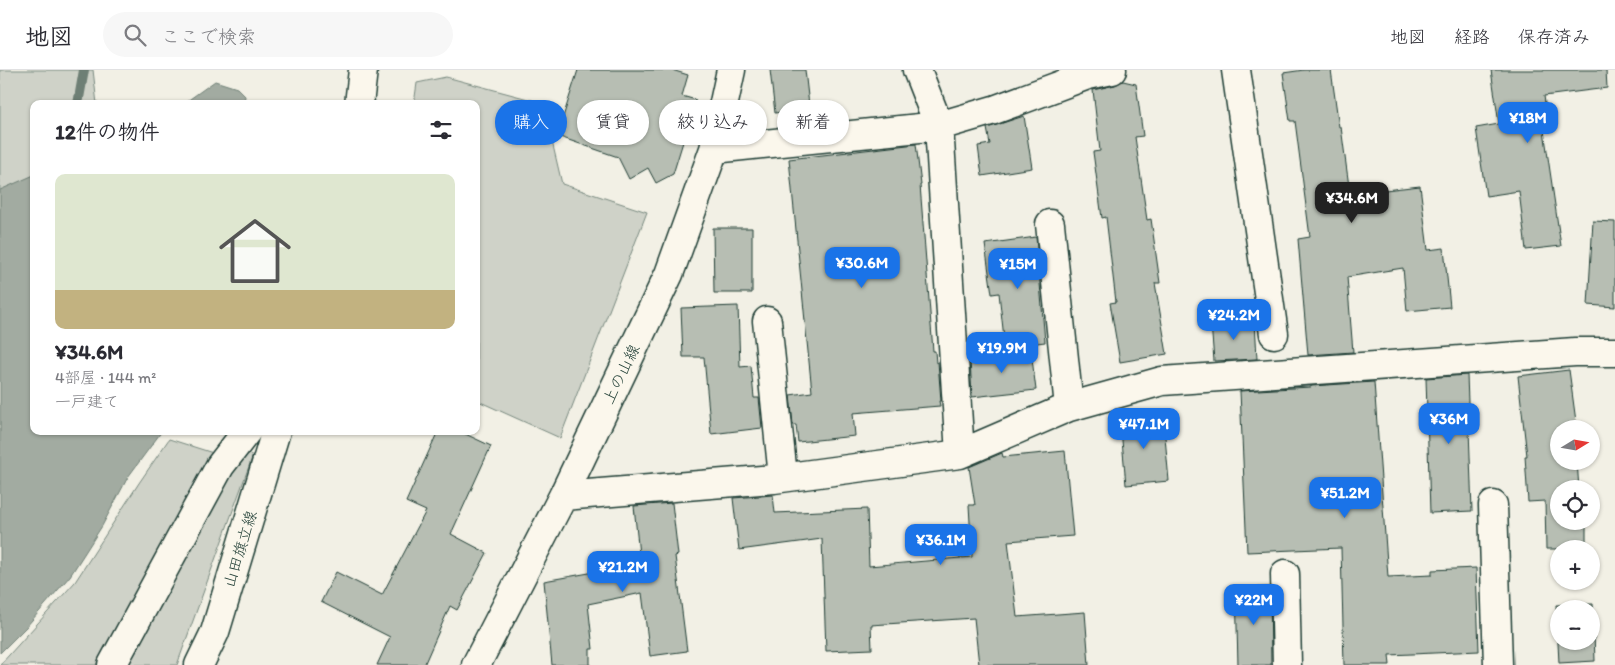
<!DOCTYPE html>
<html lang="ja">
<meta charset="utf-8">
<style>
:root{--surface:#fff;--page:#f7f7f7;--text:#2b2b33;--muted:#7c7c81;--line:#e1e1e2;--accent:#1a73e8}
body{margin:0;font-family:Itim,"Klee One",sans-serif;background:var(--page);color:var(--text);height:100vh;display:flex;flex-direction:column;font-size:19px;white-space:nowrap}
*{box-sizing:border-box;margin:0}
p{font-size:16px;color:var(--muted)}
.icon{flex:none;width:28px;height:28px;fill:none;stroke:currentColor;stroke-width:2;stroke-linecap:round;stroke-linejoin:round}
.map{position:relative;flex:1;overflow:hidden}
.drawer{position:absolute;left:30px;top:30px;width:450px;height:335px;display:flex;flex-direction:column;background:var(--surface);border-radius:10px;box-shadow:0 1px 4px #0004}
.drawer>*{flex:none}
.guide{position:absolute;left:495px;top:30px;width:475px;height:45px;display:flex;gap:10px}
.needle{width:32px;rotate:79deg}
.buttons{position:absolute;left:1550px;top:350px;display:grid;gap:10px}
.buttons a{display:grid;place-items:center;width:50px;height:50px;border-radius:50%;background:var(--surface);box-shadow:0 1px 4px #0004;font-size:25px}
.price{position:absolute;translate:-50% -42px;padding:0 11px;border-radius:10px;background:var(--accent);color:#fff;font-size:16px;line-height:32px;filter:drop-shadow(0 1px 2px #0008)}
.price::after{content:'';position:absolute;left:50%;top:30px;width:15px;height:11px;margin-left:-8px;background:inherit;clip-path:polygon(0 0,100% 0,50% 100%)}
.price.current{background:#222;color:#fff}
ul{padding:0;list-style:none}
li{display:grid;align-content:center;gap:10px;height:265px;padding:0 25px}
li+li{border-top:1px solid var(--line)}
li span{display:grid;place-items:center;height:155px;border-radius:10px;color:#555}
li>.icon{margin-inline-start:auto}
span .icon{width:90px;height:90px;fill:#fffc;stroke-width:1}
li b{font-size:21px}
h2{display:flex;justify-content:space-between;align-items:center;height:60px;padding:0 25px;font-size:21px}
.pill{padding:0 18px;border-radius:22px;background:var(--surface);box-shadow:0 1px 4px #0004;font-size:18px;line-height:45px}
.pill.current{background:var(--accent);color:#fff}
header{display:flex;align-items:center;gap:30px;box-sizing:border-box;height:70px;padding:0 25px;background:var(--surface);border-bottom:1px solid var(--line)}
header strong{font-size:24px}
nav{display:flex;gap:28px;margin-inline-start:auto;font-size:18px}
.search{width:350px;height:45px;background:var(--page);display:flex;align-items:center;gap:12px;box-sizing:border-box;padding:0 18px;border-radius:28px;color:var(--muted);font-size:19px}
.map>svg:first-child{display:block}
</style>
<header>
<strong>地図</strong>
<div class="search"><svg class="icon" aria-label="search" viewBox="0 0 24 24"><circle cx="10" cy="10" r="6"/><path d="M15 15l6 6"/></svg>ここで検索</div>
<nav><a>地図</a><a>経路</a><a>保存済み</a></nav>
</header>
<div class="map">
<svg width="1615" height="595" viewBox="0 0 1615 595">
<rect width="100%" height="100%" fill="#f2f0e5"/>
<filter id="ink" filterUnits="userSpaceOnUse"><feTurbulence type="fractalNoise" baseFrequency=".02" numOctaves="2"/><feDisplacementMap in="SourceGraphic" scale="10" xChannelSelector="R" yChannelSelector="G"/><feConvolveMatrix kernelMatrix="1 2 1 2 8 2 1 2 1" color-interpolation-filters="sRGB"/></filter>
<g filter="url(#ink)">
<path fill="#cfd2c8" stroke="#77887e" d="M 0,0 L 93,0 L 97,34 L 34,34 L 34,150 L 0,164 Z
M 446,7 L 543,33 L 562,114 L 647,142 L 560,368 L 476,330 L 476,34 L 414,34 L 417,13 Z
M 169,369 L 213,383 L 96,595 L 0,595 L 75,512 L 139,413 Z
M 241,383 L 253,385 L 177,595 L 124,595 Z"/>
<path fill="#a2aba1" stroke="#6e7f75" d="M 215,11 L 237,18 L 245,26 L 244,34 L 183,34 Z
M 34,105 L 34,361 L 162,361 L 128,407 L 102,456 L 70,506 L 26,557 L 0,583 L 0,120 Z"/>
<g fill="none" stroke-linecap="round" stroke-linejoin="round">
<path stroke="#6e7f75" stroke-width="10" d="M 78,34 L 84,0"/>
</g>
<path fill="#b7beb3" stroke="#1f3d34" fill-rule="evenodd" d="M 578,0 L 672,0 L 688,5 L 682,26 L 696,30 L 673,104 L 656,113 L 648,98 L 629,109 L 618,87 L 557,66 Z
M 770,0 L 805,0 L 811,53 L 784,56 L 782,42 L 775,43 Z
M 1304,0 L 1331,0 L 1339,57 L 1341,57 L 1350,124 L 1420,116 L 1428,180 L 1444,178 L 1450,237 L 1407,241 L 1403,198 L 1347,207 L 1353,282 L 1308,285 L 1298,169 L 1310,167 L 1295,51 L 1290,51 L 1283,3 Z
M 1491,0 L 1606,0 L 1607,18 L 1544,26 L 1546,40 L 1541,40 L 1561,176 L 1526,180 L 1519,121 L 1486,126 L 1476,58 L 1499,54 Z
M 1123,11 L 1136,14 L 1143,66 L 1135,67 L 1147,150 L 1151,149 L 1160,213 L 1155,213 L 1167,284 L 1120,292 L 1110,233 L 1116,232 L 1106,147 L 1102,148 L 1093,82 L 1100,81 L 1093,20 L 1115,15 Z
M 1024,46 L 1032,98 L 982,106 L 978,76 L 990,74 L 987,58 Z
M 916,74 L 921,115 L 920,115 L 933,281 L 935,281 L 936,293 L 938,292 L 941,331 L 939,331 L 940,336 L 853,343 L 855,366 L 798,372 L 796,355 L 793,355 L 790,325 L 812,322 L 789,89 Z
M 1593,151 L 1615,152 L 1615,237 L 1588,235 Z
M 713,158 L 752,158 L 752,223 L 714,223 Z
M 1036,167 L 1045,272 L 1005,277 L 999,223 L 992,224 L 985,174 Z
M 738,236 L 740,297 L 751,296 L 754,328 L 759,328 L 762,358 L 711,364 L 704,287 L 683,287 L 681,238 Z
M 1255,251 L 1257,289 L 1214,291 L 1211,253 Z
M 1031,281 L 1036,320 L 972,327 L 970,289 Z
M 1569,300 L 1577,359 L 1559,359 L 1559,391 L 1577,391 L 1579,419 L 1559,419 L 1559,451 L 1586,451 L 1586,479 L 1546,479 L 1545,431 L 1528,432 L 1525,386 L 1527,386 L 1518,306 Z
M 1467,305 L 1472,441 L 1430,443 L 1426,308 Z
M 1374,312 L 1388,507 L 1432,505 L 1432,500 L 1476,498 L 1479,581 L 1389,585 L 1390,595 L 1344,595 L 1341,478 L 1247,482 L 1240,321 L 1311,317 L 1311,316 Z
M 1163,345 L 1169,411 L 1126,415 L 1120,348 Z
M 438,361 L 459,361 L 491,376 L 451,464 L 487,483 L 457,540 L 450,536 L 424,595 L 377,595 L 390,567 L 321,532 L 336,502 L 382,525 L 426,441 L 406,432 Z
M 1065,381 L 1073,466 L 1008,471 L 1017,547 L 1085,542 L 1089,595 L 979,595 L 974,548 L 871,555 L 872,579 L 826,581 L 822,469 L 739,480 L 733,428 L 773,425 L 775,443 L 867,439 L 869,496 L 972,487 L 969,435 L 975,435 L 969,397 L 1002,383 L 1003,387 Z
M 672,433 L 678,485 L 675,486 L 687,581 L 650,586 L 642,523 L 588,534 L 593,579 L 590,579 L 590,595 L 552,595 L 544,511 L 640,494 L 634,436 Z
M 1270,517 L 1271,595 L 1238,595 L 1236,518 Z
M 1593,534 L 1595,591 L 1559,593 L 1556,535 ZM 1559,539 L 1591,539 L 1591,571 L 1559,571 Z"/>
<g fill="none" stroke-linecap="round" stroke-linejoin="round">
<defs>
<path id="minor" d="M 917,0 L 939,56 L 960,384
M 1236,0 L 1274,264
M 359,34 L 363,0
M 714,79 L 939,56 L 994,40 L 1088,5 L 1112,0
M 1050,154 L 1069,337
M 767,251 L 783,407
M 563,426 L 774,409 L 960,384 L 1069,337 L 1162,311 L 1575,282 L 1615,282
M 1493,435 L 1498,595
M 1285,504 L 1287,595
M 112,595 L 220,396 L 247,361
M 199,595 L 215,562 L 276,361
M 476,595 L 563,426 L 669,204 L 714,79 L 731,0"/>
</defs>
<use href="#minor" stroke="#1f3d34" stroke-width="31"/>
<use href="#minor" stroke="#fbf7ec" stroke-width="28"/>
</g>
</g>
<g text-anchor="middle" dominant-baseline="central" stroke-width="4" stroke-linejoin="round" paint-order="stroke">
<g font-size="16" fill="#1f3d34" stroke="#fbf7ec">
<text transform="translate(621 304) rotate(-64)">上の山線</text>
<text transform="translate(240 479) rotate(-73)">山田旗立線</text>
</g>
</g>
</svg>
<div class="buttons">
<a><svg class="needle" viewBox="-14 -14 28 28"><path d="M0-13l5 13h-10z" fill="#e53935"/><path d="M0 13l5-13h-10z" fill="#7c7c81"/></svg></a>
<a><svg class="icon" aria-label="locate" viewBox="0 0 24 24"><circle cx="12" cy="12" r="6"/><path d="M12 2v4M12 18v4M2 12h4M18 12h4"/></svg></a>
<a>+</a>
<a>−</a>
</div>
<b class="price" style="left:1528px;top:74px">¥18M</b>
<b class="price current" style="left:1352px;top:154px">¥34.6M</b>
<b class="price" style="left:862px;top:219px">¥30.6M</b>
<b class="price" style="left:1018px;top:220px">¥15M</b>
<b class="price" style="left:1234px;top:271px">¥24.2M</b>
<b class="price" style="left:1002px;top:304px">¥19.9M</b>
<b class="price" style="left:1449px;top:375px">¥36M</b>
<b class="price" style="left:1144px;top:380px">¥47.1M</b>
<b class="price" style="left:1345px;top:449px">¥51.2M</b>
<b class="price" style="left:941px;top:496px">¥36.1M</b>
<b class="price" style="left:623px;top:523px">¥21.2M</b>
<b class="price" style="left:1254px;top:556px">¥22M</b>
<div class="guide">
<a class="pill current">購入</a>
<a class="pill">賃貸</a>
<a class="pill">絞り込み</a>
<a class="pill">新着</a>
</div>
<section class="drawer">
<h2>12件の物件<svg class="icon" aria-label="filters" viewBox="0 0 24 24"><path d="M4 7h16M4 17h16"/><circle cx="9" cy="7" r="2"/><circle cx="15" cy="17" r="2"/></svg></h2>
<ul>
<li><span style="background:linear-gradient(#dfe7d0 75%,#c2b280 0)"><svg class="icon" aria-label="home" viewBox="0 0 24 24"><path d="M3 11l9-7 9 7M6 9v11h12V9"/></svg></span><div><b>¥34.6M</b><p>4部屋 · 144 m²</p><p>一戸建て</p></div></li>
</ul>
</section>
</div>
